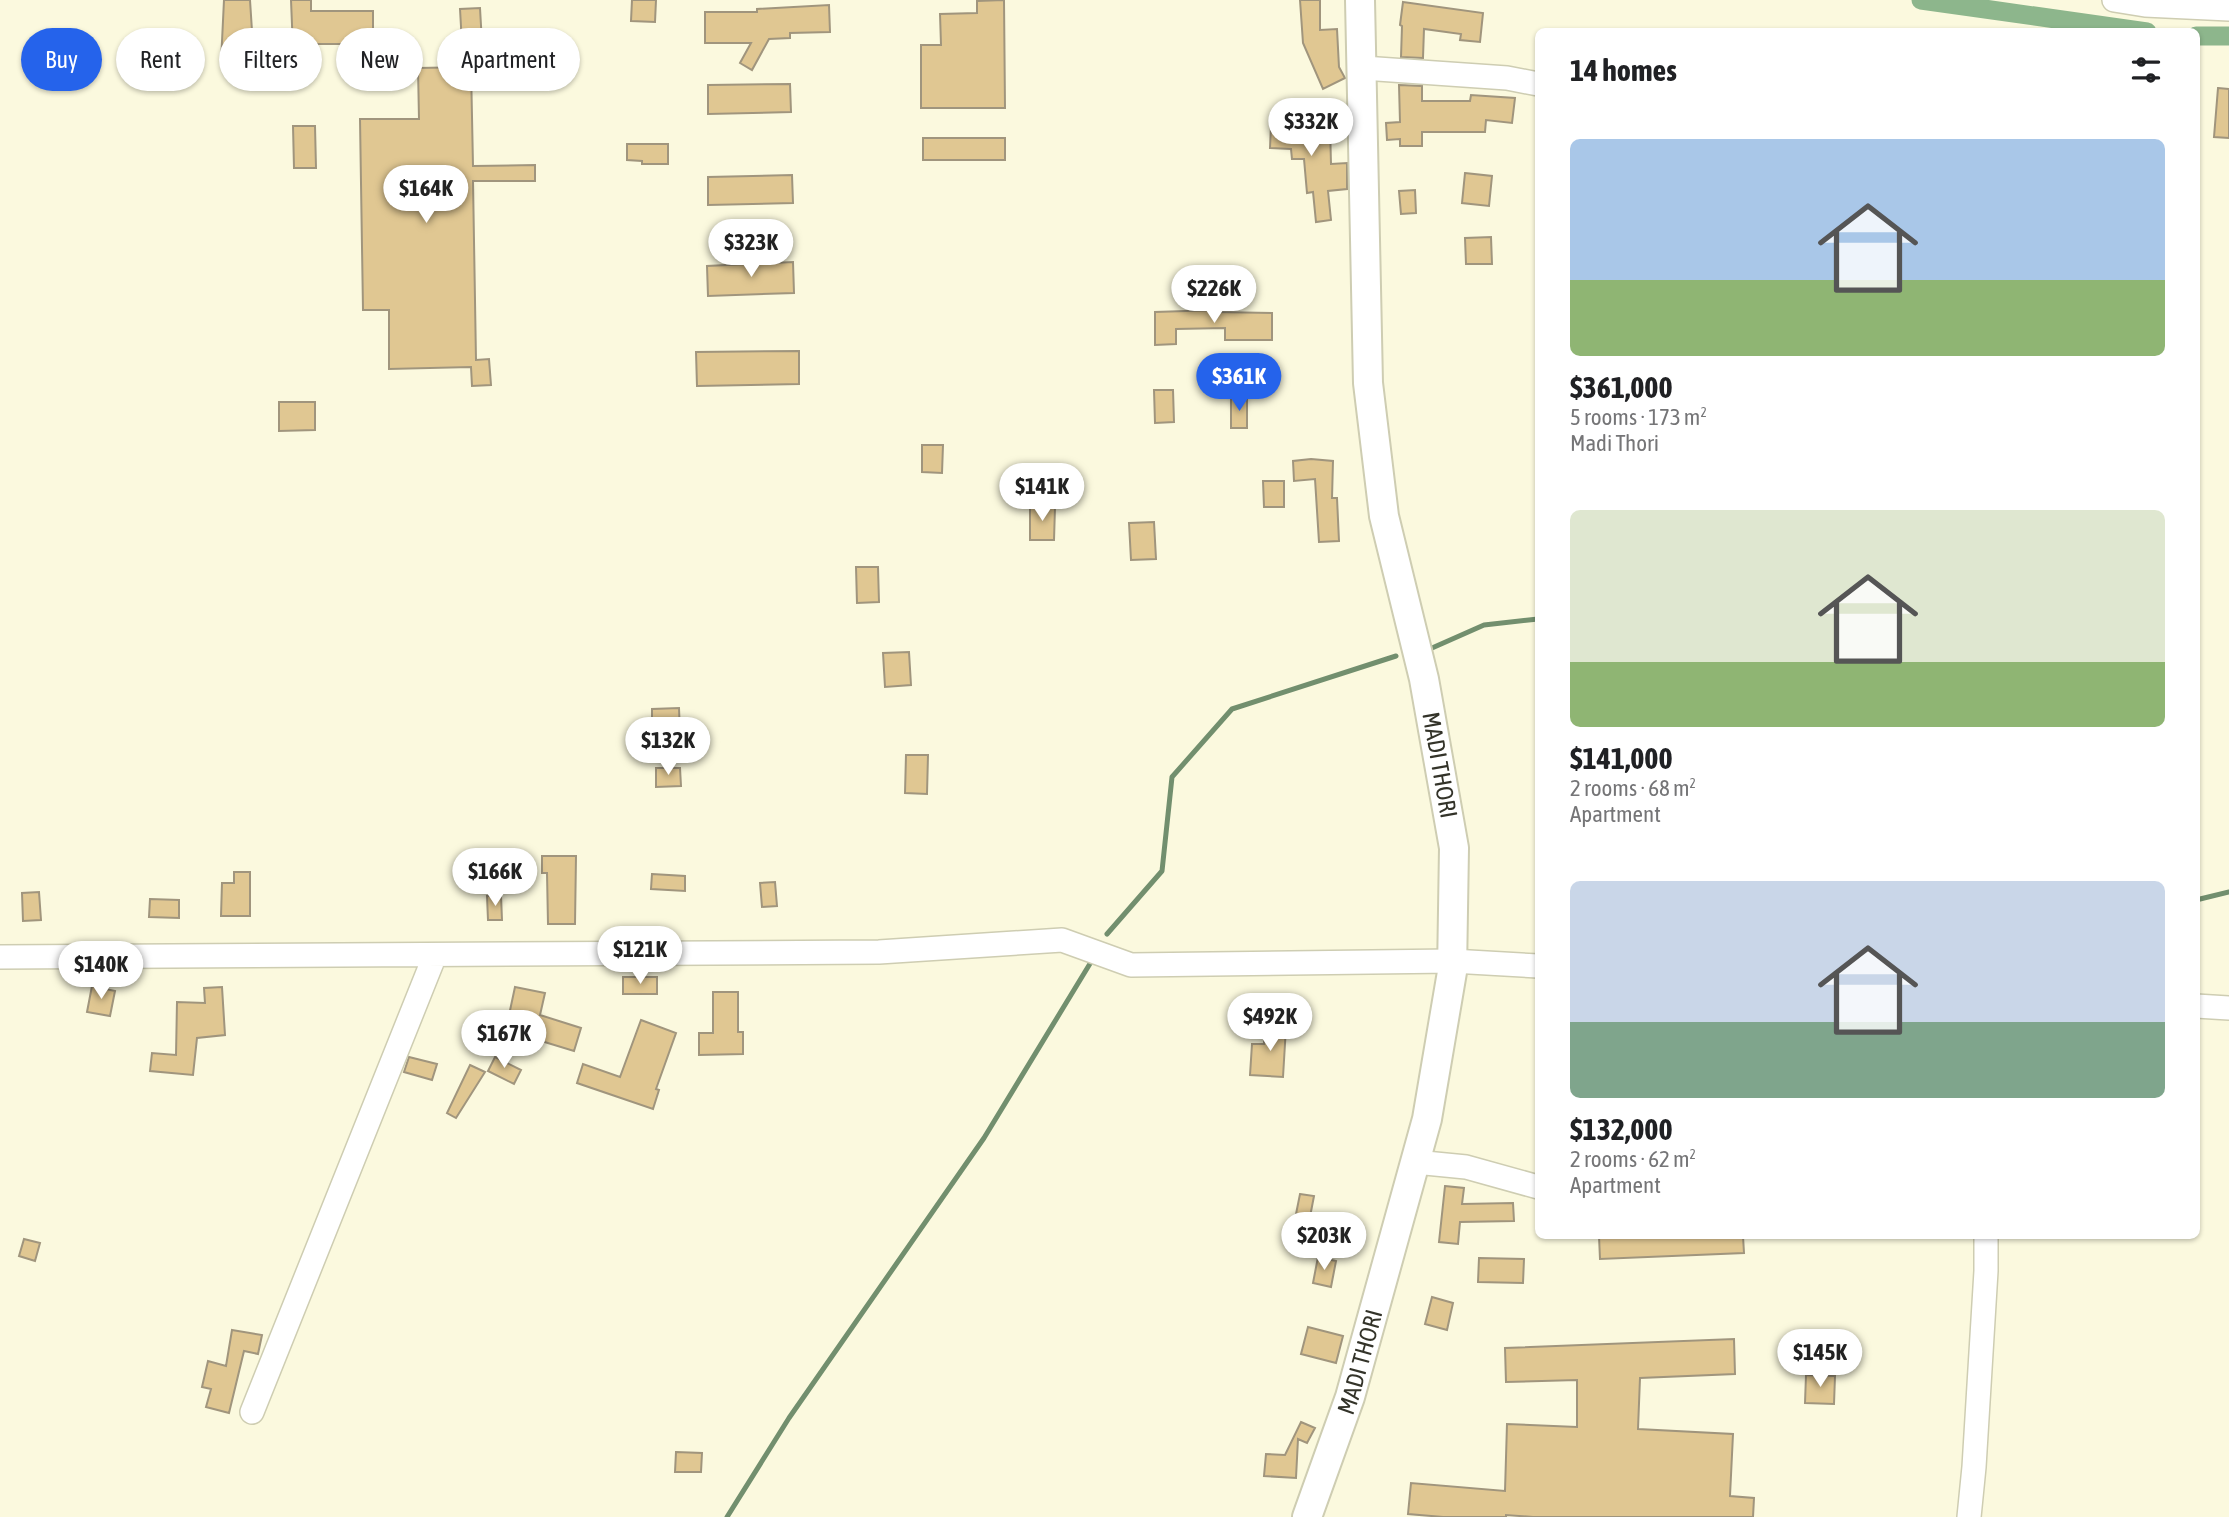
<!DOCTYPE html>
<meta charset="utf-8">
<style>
:root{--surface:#fff;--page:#f6f6f6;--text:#202124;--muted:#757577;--accent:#2563eb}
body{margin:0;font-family:"Asap Condensed",sans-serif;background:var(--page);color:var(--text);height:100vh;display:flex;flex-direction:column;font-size:26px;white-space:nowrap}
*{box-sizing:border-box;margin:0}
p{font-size:23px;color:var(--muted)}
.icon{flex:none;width:38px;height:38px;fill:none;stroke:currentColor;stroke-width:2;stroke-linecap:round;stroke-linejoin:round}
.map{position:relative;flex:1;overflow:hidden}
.sheet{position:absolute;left:1535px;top:28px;width:665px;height:1211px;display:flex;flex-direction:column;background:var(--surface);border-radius:10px;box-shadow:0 2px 5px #0004}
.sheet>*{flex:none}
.guide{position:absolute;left:21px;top:28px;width:665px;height:63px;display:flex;gap:14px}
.price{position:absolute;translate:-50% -60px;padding:0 16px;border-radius:24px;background:#fff;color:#222;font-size:23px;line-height:46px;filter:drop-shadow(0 2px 4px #0008)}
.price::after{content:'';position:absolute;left:50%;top:42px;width:21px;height:16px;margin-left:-10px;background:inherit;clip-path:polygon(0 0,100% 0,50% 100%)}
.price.selected{background:var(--accent);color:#fff}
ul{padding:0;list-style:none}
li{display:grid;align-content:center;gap:14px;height:371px;padding:0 35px}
li span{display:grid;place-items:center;height:217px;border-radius:10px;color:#555}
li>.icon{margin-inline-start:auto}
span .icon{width:126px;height:126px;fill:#fffc;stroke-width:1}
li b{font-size:30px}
h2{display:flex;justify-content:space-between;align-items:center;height:84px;padding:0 35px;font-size:30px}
.tag{padding:0 24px;border-radius:32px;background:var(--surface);box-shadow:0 2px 5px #0004;font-size:24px;line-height:63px}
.tag.selected{background:var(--accent);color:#fff}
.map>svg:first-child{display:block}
</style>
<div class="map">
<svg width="2229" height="1517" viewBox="0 0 2229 1517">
<rect width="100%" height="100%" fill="#fbf9de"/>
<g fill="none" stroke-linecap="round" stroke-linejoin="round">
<path stroke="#728f6e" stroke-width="5" d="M 1432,648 L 1484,625 L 1538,619
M 2196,900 L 2229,892
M 1107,934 L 1162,871 L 1172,777 L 1232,709 L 1396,656
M 727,1517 L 789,1418 L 984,1138 L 1091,962"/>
<path stroke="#8db68c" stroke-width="19" d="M 1921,0 L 2147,32
M 2196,36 L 2229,36"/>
</g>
<path fill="#e0c792" stroke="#a0957d" stroke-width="2" d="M 224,0 L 250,0 L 254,62 L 221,62 Z
M 291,0 L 311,0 L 311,11 L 373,11 L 373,44 L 316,44 L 316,73 L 294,74 Z
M 632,0 L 656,0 L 655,22 L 631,21 Z
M 1004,0 L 1005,108 L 921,108 L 921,45 L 941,45 L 940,14 L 977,13 L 977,1 Z
M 1300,0 L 1320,0 L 1320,30 L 1337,29 L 1339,67 L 1345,78 L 1323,89 L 1303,43 Z
M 1403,2 L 1483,13 L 1480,42 L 1460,40 L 1461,34 L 1424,29 L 1423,58 L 1401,57 L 1402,26 L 1400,25 Z
M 829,5 L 830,32 L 790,33 L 790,38 L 769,39 L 752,70 L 740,63 L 751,43 L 705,43 L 705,12 L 757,12 L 757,9 Z
M 480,8 L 482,43 L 462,44 L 460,9 Z
M 471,67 L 473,166 L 535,165 L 535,181 L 473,181 L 476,360 L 489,359 L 491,385 L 472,386 L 471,367 L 389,369 L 389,310 L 363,310 L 360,119 L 419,119 L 418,68 Z
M 790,84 L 791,112 L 708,114 L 708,85 Z
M 1399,85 L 1422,86 L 1422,101 L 1470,101 L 1471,95 L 1515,98 L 1512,123 L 1486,120 L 1485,132 L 1422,132 L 1422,146 L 1400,146 L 1400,139 L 1387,140 L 1386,123 L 1400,122 Z
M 2218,88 L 2229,89 L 2229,138 L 2214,137 Z
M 1285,104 L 1300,104 L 1299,126 L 1330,126 L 1331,164 L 1347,163 L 1347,189 L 1328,191 L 1331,220 L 1316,222 L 1313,192 L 1307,193 L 1304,159 L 1292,159 L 1291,149 L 1270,148 L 1271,125 L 1284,125 Z
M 293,126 L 315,126 L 316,168 L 294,168 Z
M 923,138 L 1005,138 L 1005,160 L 923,160 Z
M 627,144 L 668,144 L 668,164 L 642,164 L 642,161 L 627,160 Z
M 1465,173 L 1492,176 L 1489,206 L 1462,203 Z
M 792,175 L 793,203 L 708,205 L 708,177 Z
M 1415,190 L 1416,213 L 1401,214 L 1399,191 Z
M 1491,237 L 1492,264 L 1466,264 L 1465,238 Z
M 793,262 L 794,293 L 708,296 L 707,266 Z
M 1217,310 L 1217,312 L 1272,313 L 1272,340 L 1225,340 L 1225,328 L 1176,329 L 1176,344 L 1155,345 L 1155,312 Z
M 799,351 L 799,384 L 697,386 L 696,352 Z
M 1154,390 L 1173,390 L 1174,422 L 1155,423 Z
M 1247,397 L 1247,428 L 1231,428 L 1231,398 Z
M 279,402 L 315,402 L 315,430 L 279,431 Z
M 922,445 L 943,445 L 942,473 L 922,472 Z
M 1311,459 L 1333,461 L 1332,498 L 1337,498 L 1339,541 L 1319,542 L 1315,479 L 1294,481 L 1293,461 Z
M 1263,481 L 1284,481 L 1284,507 L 1264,507 Z
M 1030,507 L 1055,507 L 1054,540 L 1030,540 Z
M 1154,522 L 1156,559 L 1131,560 L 1129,523 Z
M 856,567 L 878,567 L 879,602 L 857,603 Z
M 909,652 L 911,685 L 885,687 L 883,653 Z
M 679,708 L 680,734 L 652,734 L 652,709 Z
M 906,755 L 928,755 L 927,794 L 905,793 Z
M 656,768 L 680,768 L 681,786 L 656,787 Z
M 542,856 L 576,856 L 575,924 L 548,924 L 547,873 L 542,873 Z
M 234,872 L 250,872 L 250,916 L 221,916 L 222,883 L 234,883 Z
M 652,874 L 685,876 L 685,891 L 651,889 Z
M 775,882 L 777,906 L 762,907 L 760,883 Z
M 39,892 L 41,920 L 23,921 L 22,893 Z
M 501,895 L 502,920 L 488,920 L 487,896 Z
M 150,899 L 179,900 L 179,918 L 149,917 Z
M 623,977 L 657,977 L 657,994 L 623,994 Z
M 92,986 L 115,991 L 110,1016 L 87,1012 Z
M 222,987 L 225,1035 L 197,1038 L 193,1075 L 150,1071 L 152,1053 L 176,1055 L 177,1002 L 205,1003 L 204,988 Z
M 515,987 L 545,993 L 540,1015 L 581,1028 L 574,1051 L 538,1040 L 505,1034 Z
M 713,992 L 738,992 L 738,1032 L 743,1032 L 743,1054 L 699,1055 L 699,1033 L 713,1033 Z
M 641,1020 L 676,1033 L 656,1089 L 659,1090 L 653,1109 L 577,1083 L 583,1064 L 620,1077 Z
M 1265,1025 L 1286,1027 L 1283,1077 L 1250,1075 L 1252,1044 L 1264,1044 Z
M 409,1057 L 437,1064 L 432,1080 L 404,1072 Z
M 495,1057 L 521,1070 L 514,1084 L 488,1071 Z
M 470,1065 L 485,1072 L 456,1118 L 447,1113 Z
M 1445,1186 L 1464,1188 L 1462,1204 L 1513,1203 L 1514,1221 L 1460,1222 L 1458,1244 L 1439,1242 Z
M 1300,1194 L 1314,1196 L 1309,1222 L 1295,1219 Z
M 1599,1236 L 1743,1236 L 1744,1253 L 1600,1259 Z
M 24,1239 L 40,1243 L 35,1261 L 19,1256 Z
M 1318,1257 L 1336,1261 L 1331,1287 L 1313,1283 Z
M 1479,1258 L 1524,1259 L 1523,1283 L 1478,1282 Z
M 1432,1297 L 1453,1303 L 1447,1330 L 1425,1324 Z
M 1308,1327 L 1343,1336 L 1336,1363 L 1301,1354 Z
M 232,1330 L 262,1335 L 258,1354 L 244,1351 L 229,1413 L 206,1407 L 211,1389 L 202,1387 L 208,1361 L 226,1366 Z
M 1734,1339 L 1735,1374 L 1640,1378 L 1638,1429 L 1733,1434 L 1730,1496 L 1754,1498 L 1753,1517 L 1533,1517 L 1506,1515 L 1506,1517 L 1443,1517 L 1408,1514 L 1411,1483 L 1505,1491 L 1507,1424 L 1577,1427 L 1577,1380 L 1506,1382 L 1505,1348 Z
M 1806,1375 L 1835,1376 L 1834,1404 L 1805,1403 Z
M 1301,1422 L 1315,1428 L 1307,1443 L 1298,1439 L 1296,1478 L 1264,1476 L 1266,1454 L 1285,1455 Z
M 676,1452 L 702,1453 L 701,1472 L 675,1472 Z"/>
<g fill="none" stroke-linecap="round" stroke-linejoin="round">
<defs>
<path id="minor" d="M 2114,0 L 2145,5 L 2229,9
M 1363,68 L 1507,78 L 1538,84
M 0,957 L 879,952 L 1062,940 L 1131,965 L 1452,961 L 1538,966
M 2196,1006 L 2229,1008
M 1415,1162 L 1466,1167 L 1538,1187
M 252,1412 L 435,955
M 1969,1517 L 1974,1467 L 1986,1271 L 1986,1236"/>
<g id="major">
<path id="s1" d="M 1307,1517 L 1350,1397 L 1427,1119 L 1452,972 L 1454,848 L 1424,679 L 1384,516 L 1368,383 L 1360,0"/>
</g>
</defs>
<use href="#minor" stroke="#cecdb2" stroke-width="26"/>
<use href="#major" stroke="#cecdb2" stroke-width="32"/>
<use href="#minor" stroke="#fff" stroke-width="23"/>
<use href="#major" stroke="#fff" stroke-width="28"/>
</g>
<g text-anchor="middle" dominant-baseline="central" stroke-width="7" stroke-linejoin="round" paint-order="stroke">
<g font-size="24" fill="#333329" stroke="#fff">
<text transform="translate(1440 765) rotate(80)">MADI THORI</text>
<text stroke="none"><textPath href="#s1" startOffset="164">MADI THORI</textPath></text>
</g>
</g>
</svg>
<b class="price" style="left:1311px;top:158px">$332K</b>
<b class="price" style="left:426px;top:225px">$164K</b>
<b class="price" style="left:751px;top:279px">$323K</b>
<b class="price" style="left:1214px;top:325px">$226K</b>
<b class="price selected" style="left:1239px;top:413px">$361K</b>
<b class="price" style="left:1042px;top:523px">$141K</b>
<b class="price" style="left:668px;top:777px">$132K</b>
<b class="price" style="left:495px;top:908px">$166K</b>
<b class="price" style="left:640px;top:986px">$121K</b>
<b class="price" style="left:101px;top:1001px">$140K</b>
<b class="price" style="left:1270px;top:1053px">$492K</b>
<b class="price" style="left:504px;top:1070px">$167K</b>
<b class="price" style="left:1324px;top:1272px">$203K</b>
<b class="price" style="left:1820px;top:1389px">$145K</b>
<div class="guide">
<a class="tag selected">Buy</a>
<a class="tag">Rent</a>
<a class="tag">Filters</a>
<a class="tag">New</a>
<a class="tag">Apartment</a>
</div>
<section class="sheet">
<h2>14 homes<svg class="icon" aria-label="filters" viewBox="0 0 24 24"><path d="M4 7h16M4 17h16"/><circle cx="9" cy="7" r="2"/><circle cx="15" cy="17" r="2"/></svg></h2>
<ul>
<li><span style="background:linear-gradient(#a9c7e8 65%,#8fb573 0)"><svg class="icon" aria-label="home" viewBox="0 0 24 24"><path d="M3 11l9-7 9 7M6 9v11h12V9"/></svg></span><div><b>$361,000</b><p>5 rooms · 173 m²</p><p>Madi Thori</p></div></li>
<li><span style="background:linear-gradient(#dfe7d0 70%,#8fb573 0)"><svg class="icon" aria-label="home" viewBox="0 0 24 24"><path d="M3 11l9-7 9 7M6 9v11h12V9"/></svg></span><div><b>$141,000</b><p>2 rooms · 68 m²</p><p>Apartment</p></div></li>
<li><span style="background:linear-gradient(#c9d6e8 65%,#7fa58c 0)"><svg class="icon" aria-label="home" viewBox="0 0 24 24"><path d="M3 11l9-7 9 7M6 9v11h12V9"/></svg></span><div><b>$132,000</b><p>2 rooms · 62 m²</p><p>Apartment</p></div></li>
</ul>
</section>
</div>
